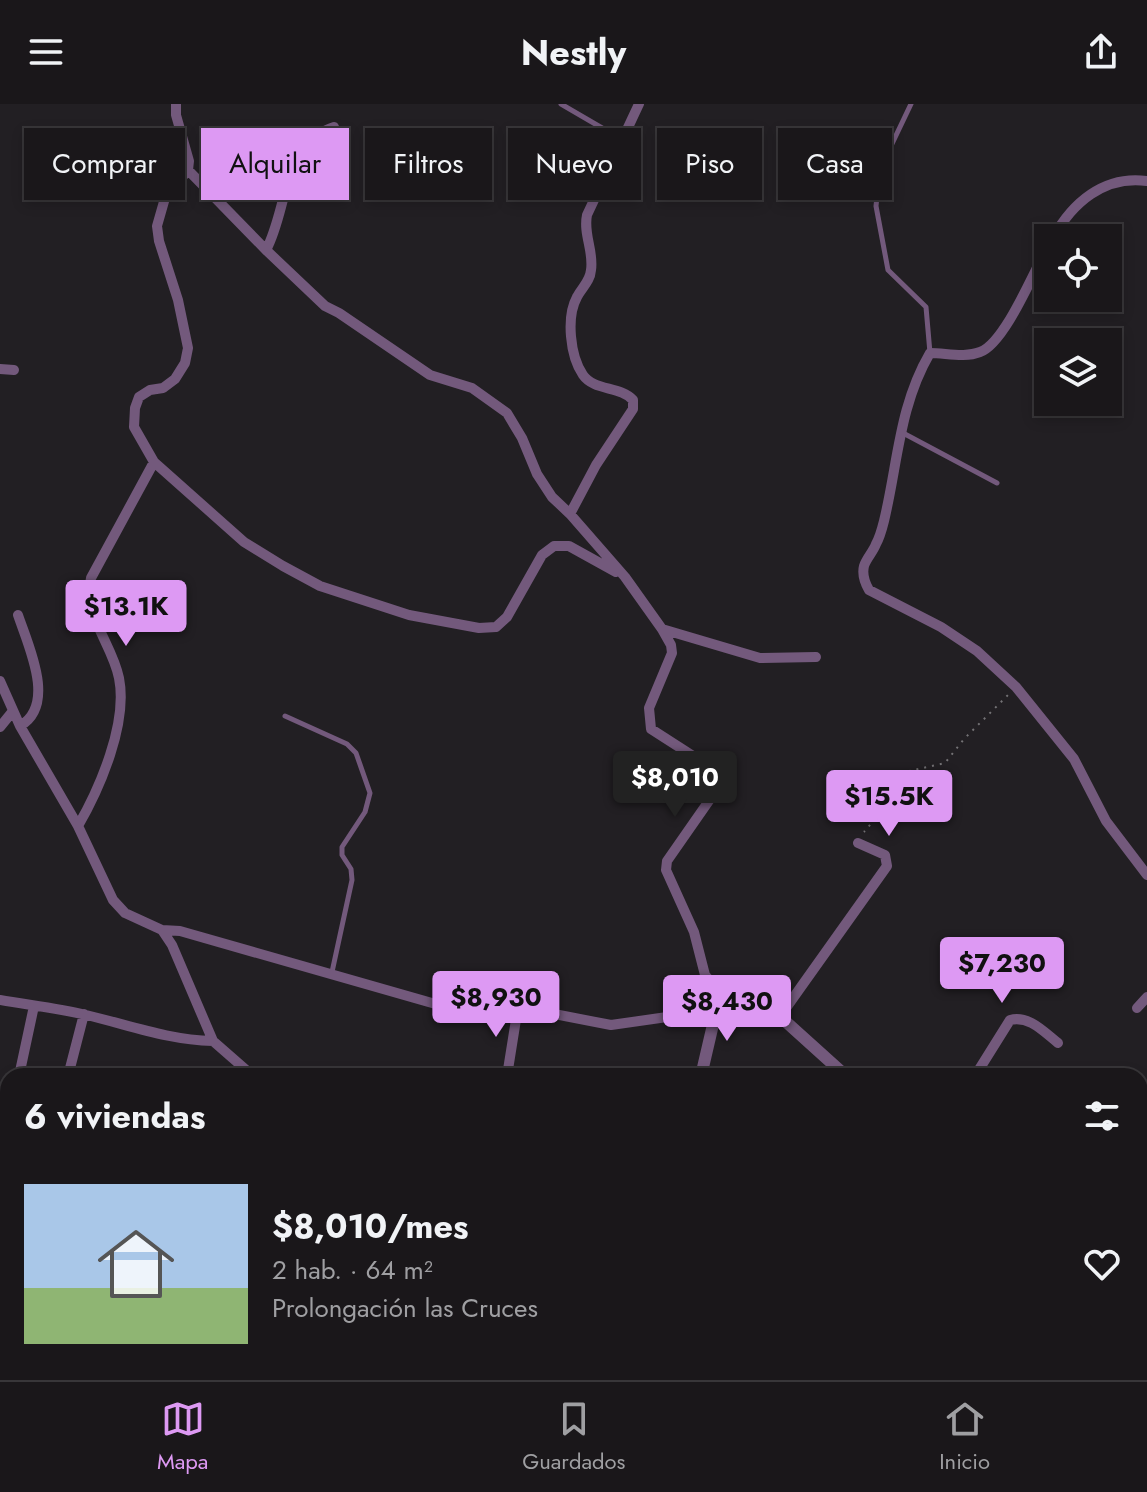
<!DOCTYPE html>
<html lang="es">
<meta charset="utf-8">
<style>
:root{--surface:#1a171a;--page:#232023;--text:#f1f3f6;--muted:#9f9fa2;--line:#383639;--accent:#dd99f3}
body{margin:0;font-family:Jost,sans-serif;background:var(--page);color:var(--text);height:100vh;display:flex;flex-direction:column;font-size:30px;white-space:nowrap}
*{box-sizing:border-box;margin:0}
p{font-size:26px;color:var(--muted)}
.icon{flex:none;width:44px;height:44px;fill:none;stroke:currentColor;stroke-width:2;stroke-linecap:round;stroke-linejoin:round}
.map{position:relative;flex:1;overflow:hidden}
.panel{position:absolute;left:0px;top:964px;width:1148px;height:312px;display:flex;flex-direction:column;background:var(--surface);border-radius:24px 24px 0 0;box-shadow:0 4px 12px #0003,0 0 0 2px var(--line)}
.panel>*{flex:none}
.hud{position:absolute;left:24px;top:24px;width:1100px;height:72px;display:flex;gap:16px}
.fabs{position:absolute;left:1034px;top:120px;display:grid;gap:16px}
.fabs a{display:grid;place-items:center;width:88px;height:88px;border-radius:0px;background:var(--surface);box-shadow:0 4px 12px #0003,0 0 0 2px var(--line);font-size:40px}
.price{position:absolute;translate:-50% -68px;padding:0 18px;border-radius:8px;background:var(--accent);color:#111;font-size:26px;line-height:52px;filter:drop-shadow(0 2px 4px #0008)}
.price::after{content:'';position:absolute;left:50%;top:48px;width:24px;height:18px;margin-left:-12px;background:inherit;clip-path:polygon(0 0,100% 0,50% 100%)}
.price.current{background:#222;color:#fff}
ul{padding:0;list-style:none}
li{display:flex;align-items:center;gap:24px;height:200px;padding:0 24px}
li+li{border-top:2px solid var(--line)}
li span{display:grid;place-items:center;flex:none;width:224px;height:160px;border-radius:0px;color:#555}
li>.icon{margin-inline-start:auto}
span .icon{width:96px;height:96px;fill:#fffc;stroke-width:1}
li b{font-size:34px}
h2{display:flex;justify-content:space-between;align-items:center;height:96px;padding:0 24px;font-size:34px}
.tag{padding:0 28px;border-radius:0px;background:var(--surface);box-shadow:0 4px 12px #0003,0 0 0 2px var(--line);font-size:28px;line-height:72px}
.tag.current{background:var(--accent);color:#111}
header{display:flex;justify-content:space-between;align-items:center;height:104px;padding:0 24px;background:var(--surface);font-size:36px;font-weight:700}
.tab-bar{display:flex;justify-content:space-around;align-items:center;height:112px;border-top:2px solid var(--line);background:var(--surface);font-size:22px;color:var(--muted)}
.tab-bar a{display:grid;justify-items:center;gap:4px}
.tab-bar .current{color:var(--accent)}
.map>svg:first-child{display:block}
</style>
<header><svg class="icon" aria-label="menu" viewBox="0 0 24 24"><path d="M4 6h16M4 12h16M4 18h16"/></svg>Nestly<svg class="icon" aria-label="share" viewBox="0 0 24 24"><path d="M12 15V3M7 8l5-5 5 5M5 13v7h14v-7"/></svg></header>
<div class="map">
<svg width="1147" height="1276" viewBox="0 0 1147 1276">
<rect width="100%" height="100%" fill="#221f23"/>
<g fill="none" stroke-linecap="round" stroke-linejoin="round">
<path stroke="#747275" stroke-width="2" stroke-dasharray="2 6" stroke-linecap="butt" d="M 851,694 L 892,671 L 945,659 L 964,635 L 1009,590
M 852,694 L 887,702 L 887,709 L 875,715 L 864,728"/>
<path stroke="#73597c" stroke-width="5" d="M 561,0 L 621,35
M 911,0 L 880,65 L 876,102 L 888,166 L 926,203 L 930,249
M 903,329 L 997,379
M 285,612 L 347,640 L 356,649 L 370,689 L 365,708 L 342,743 L 342,751 L 351,765 L 352,776 L 332,868"/>
<path stroke="#73597c" stroke-width="10" d="M 176,0 L 176,11 L 189,57 L 188,66 L 165,94 L 157,122 L 159,137 L 178,196 L 188,244 L 185,259 L 175,275 L 163,284 L 150,286 L 139,293 L 135,304 L 134,323 L 154,358 L 244,438 L 283,462 L 320,482 L 409,511 L 479,524 L 496,523 L 507,513 L 542,451 L 554,442 L 569,442 L 616,468
M 188,66 L 266,146 L 325,202 L 339,209 L 430,271 L 472,284 L 507,309 L 522,334 L 537,370 L 552,393 L 570,410 L 625,473 L 662,525 L 671,541 L 672,549 L 649,604 L 651,625 L 710,663 L 714,674 L 713,691 L 667,757 L 666,766 L 694,828 L 705,871 L 724,894
M 1053,134 C 1072,99 1104,71 1147,77
M 1048,142 C 1034,167 1005,239 980,248 C 965,254 946,249 930,249 C 899,302 898,359 884,417 C 882,425 880,433 876,440 C 873,448 866,455 864,462 C 862,470 865,479 869,486 L 941,523 L 977,547 L 1016,583 L 1074,655 L 1106,717 L 1147,771
M 266,146 C 288,106 282,39 334,23
M 0,265 L 14,266
M 570,410 L 596,361 L 633,305 L 633,296 C 620,282 594,287 583,271 C 570,252 566,213 577,193 C 582,183 590,178 591,166 C 594,147 583,130 587,111 L 639,0
M 18,511 C 28,541 57,601 20,622
M 662,525 L 760,554 L 816,553
M 0,577 L 20,622 L 78,722 L 113,796 L 125,809 L 162,826 L 172,841 L 213,937 L 253,972
M 0,623 L 13,607
M 78,722 C 100,684 128,619 119,574 C 112,539 83,512 91,474 L 154,358
M 162,826 L 180,827 L 460,907 L 518,903 L 611,921 L 681,911 L 715,912
M 0,896 C 28,901 58,904 86,911 C 129,921 168,936 213,937
M 1137,904 L 1147,893
M 781,911 L 887,762 L 885,751 L 858,739
M 19,972 L 34,902
M 68,972 L 84,910
M 507,972 L 518,903
M 975,972 L 1010,916 C 1029,911 1044,928 1058,939
M 0,1061 L 8,1023
M 1140,1210 L 1147,1200
M 1,1230 L 8,1205
M 410,1268 L 412,1276
M 162,1276 L 162,1268
M 722,1276 L 723,1268
M 803,1276 L 804,1268
M 899,1276 L 901,1268
M 992,1276 L 995,1268"/>
<path stroke="#73597c" stroke-width="12" d="M 701,972 L 715,912 L 724,894 C 739,891 750,891 764,898 L 846,972
M 1140,1134 L 1147,1138
M 633,1276 L 635,1268"/>
</g>
</svg>
<div class="fabs">
<a><svg class="icon" aria-label="locate" viewBox="0 0 24 24"><circle cx="12" cy="12" r="6"/><path d="M12 2v4M12 18v4M2 12h4M18 12h4"/></svg></a>
<a><svg class="icon" aria-label="layers" viewBox="0 0 24 24"><path d="M12 4l9 5-9 5-9-5zM3 14l9 5 9-5"/></svg></a>
</div>
<b class="price" style="left:126px;top:544px">$13.1K</b>
<b class="price current" style="left:675px;top:715px">$8,010</b>
<b class="price" style="left:889px;top:734px">$15.5K</b>
<b class="price" style="left:1002px;top:901px">$7,230</b>
<b class="price" style="left:496px;top:935px">$8,930</b>
<b class="price" style="left:727px;top:939px">$8,430</b>
<div class="hud">
<a class="tag">Comprar</a>
<a class="tag current">Alquilar</a>
<a class="tag">Filtros</a>
<a class="tag">Nuevo</a>
<a class="tag">Piso</a>
<a class="tag">Casa</a>
</div>
<section class="panel">
<h2>6 viviendas<svg class="icon" aria-label="filters" viewBox="0 0 24 24"><path d="M4 7h16M4 17h16"/><circle cx="9" cy="7" r="2"/><circle cx="15" cy="17" r="2"/></svg></h2>
<ul>
<li><span style="background:linear-gradient(#a9c7e8 65%,#8fb573 0)"><svg class="icon" aria-label="home" viewBox="0 0 24 24"><path d="M3 11l9-7 9 7M6 9v11h12V9"/></svg></span><div><b>$8,010/mes</b><p>2 hab. · 64 m²</p><p>Prolongación las Cruces</p></div><svg class="icon" aria-label="heart" viewBox="0 0 24 24"><path d="M12 20l-8-8c-3-5 5-10 8-4 3-6 11-1 8 4z"/></svg></li>
</ul>
</section>
</div>
<nav class="tab-bar">
<a class="current"><svg class="icon" aria-label="map" viewBox="0 0 24 24"><path d="M3 6l6-2 6 2 6-2v14l-6 2-6-2-6 2zM9 4v14M15 6v14"/></svg>Mapa</a>
<a><svg class="icon" aria-label="saved" viewBox="0 0 24 24"><path d="M7 4h10v16l-5-4-5 4z"/></svg>Guardados</a>
<a><svg class="icon" aria-label="home" viewBox="0 0 24 24"><path d="M3 11l9-7 9 7M6 9v11h12V9"/></svg>Inicio</a>
</nav>
